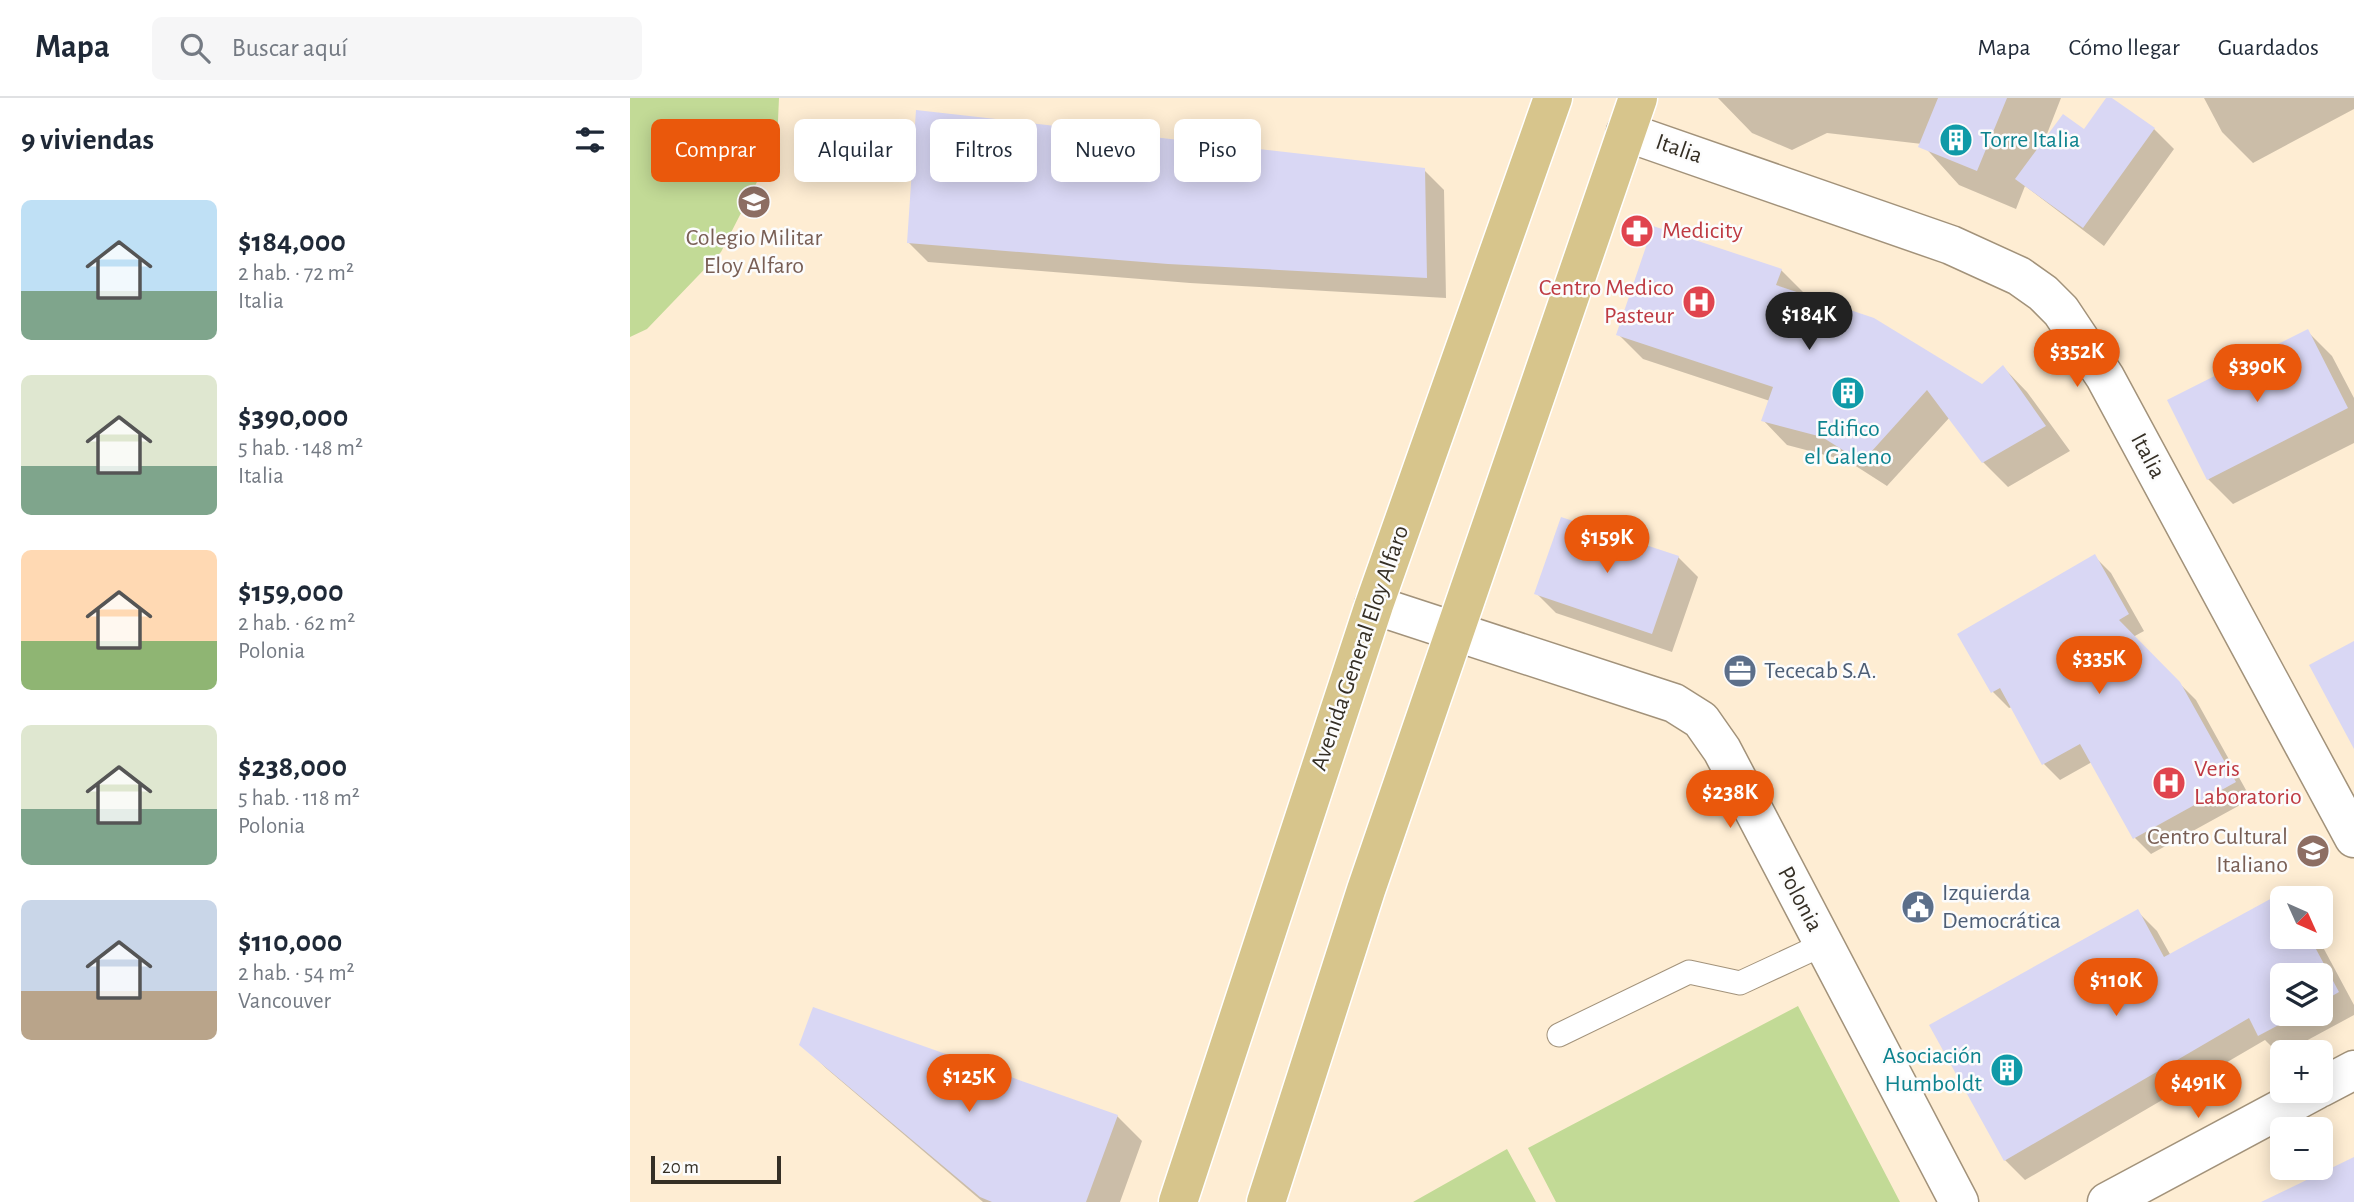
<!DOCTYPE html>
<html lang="es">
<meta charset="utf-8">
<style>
:root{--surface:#fff;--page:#f6f6f7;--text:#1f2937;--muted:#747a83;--line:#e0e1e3;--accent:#ea580c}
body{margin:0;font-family:"Alegreya Sans",sans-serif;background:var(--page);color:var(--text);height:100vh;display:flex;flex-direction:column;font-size:26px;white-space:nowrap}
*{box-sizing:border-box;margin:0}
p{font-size:23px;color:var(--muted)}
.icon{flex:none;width:38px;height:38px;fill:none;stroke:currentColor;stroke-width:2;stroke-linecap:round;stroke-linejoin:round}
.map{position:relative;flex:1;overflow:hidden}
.sheet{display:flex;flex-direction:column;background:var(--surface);width:630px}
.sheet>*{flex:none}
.banner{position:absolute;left:21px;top:21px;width:665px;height:63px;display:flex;gap:14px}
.needle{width:46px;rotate:135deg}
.fabs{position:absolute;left:1640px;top:788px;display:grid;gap:14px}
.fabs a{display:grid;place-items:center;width:63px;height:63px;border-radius:10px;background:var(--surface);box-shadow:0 4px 18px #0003;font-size:35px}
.scale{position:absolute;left:21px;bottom:18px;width:130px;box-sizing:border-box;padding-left:7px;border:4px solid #352f25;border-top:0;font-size:19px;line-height:24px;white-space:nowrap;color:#352f25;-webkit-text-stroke:5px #fcfcfc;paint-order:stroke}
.price{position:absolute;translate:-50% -60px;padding:0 16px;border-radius:24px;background:var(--accent);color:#fff;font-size:23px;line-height:46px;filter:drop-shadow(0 2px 4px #0008)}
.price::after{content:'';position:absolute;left:50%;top:42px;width:21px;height:16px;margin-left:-10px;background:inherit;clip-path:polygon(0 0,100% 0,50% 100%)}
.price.current{background:#222;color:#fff}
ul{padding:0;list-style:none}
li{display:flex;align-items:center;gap:21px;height:175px;padding:0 21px}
li span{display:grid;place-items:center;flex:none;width:196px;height:140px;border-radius:10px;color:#555}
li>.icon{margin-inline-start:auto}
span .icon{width:84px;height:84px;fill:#fffc;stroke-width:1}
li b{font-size:30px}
h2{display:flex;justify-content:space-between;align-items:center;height:84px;padding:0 21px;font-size:30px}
.chip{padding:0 24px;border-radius:10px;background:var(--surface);box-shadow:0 4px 18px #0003;font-size:24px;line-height:63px}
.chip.current{background:var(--accent);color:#fff}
header{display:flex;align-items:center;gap:42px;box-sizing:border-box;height:98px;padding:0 35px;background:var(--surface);border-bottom:2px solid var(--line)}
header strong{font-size:33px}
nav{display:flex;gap:38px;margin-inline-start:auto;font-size:24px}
.search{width:490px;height:63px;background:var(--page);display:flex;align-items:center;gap:18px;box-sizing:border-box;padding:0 24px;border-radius:10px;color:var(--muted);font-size:26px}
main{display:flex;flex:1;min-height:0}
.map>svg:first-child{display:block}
</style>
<header>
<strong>Mapa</strong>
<div class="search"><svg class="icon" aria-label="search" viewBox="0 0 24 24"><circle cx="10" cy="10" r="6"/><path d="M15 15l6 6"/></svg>Buscar aquí</div>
<nav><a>Mapa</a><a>Cómo llegar</a><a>Guardados</a></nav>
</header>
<main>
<section class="sheet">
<h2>9 viviendas<svg class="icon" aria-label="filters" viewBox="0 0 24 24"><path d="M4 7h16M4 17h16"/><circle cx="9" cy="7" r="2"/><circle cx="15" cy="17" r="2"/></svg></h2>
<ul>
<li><span style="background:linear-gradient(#bfe0f5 65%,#7fa58c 0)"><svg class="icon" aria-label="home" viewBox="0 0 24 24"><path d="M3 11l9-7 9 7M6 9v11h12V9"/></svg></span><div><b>$184,000</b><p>2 hab. · 72 m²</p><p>Italia</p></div></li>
<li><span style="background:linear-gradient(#dfe7d0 65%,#7fa58c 0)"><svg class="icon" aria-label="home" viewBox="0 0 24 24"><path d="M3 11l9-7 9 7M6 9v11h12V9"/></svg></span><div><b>$390,000</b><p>5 hab. · 148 m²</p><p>Italia</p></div></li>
<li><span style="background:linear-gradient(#ffd9b3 65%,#8fb573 0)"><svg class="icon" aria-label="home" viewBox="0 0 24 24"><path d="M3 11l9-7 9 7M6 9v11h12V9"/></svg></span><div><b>$159,000</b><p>2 hab. · 62 m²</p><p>Polonia</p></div></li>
<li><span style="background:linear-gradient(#dfe7d0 60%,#7fa58c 0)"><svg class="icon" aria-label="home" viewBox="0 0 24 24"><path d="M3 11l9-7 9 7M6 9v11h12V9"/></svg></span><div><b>$238,000</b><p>5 hab. · 118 m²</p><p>Polonia</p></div></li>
<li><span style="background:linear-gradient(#c9d6e8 65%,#b9a48a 0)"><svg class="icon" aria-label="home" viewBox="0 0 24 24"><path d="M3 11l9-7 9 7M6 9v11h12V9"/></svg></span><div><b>$110,000</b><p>2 hab. · 54 m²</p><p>Vancouver</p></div></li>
</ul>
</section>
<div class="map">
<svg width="1724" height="1104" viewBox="0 0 1724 1104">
<rect width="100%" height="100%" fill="#feedd3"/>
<path fill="#c2da96" d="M 0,0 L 149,0 L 147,45 L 91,154 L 17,231 L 0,239 Z
M 1168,908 L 1270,1104 L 926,1104 L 898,1050 Z
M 877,1051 L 906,1104 L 783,1104 Z"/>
<path fill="#0003" fill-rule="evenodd" d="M 1088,0 L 1431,0 L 1415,41 L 1454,33 L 1479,0 L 1524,31 L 1544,51 L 1474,148 L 1395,88 L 1386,111 L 1329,87 L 1292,46 L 1197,35 L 1162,52 L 1122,35 Z
M 1574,0 L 1724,0 L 1724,11 L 1623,65 L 1592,34 Z
M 794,72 L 814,92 L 816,200 L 560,185 L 298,164 L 278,144 Z
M 1151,172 L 1176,197 L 1352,289 L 1373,269 L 1397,294 L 1440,353 L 1378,389 L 1353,364 L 1320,319 L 1257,388 L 1218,363 L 1157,347 L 1133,322 L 1140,303 L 1013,261 L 988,236 Z
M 1677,233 L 1702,258 L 1724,300 L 1724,345 L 1603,406 L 1578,381 Z
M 1048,459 L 1068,479 L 1042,554 L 926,515 L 906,495 Z
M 1465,459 L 1481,475 L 1514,533 L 1503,539 L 1566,602 L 1621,701 L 1521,756 L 1505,740 L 1462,664 L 1430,682 L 1414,666 L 1382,609 L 1379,610 L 1363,594 L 1330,536 Z
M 1654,795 L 1659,800 L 1652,800 L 1652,838 L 1687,838 L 1724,907 L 1724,917 L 1650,957 L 1635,942 L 1395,1082 L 1375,1062 L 1507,813 L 1527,833 L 1541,858 ZM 1652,877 L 1690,877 L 1690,915 L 1652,915 Z
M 171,946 L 487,1018 L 512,1043 L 490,1104 L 353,1104 L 197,971 Z"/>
<path fill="#d9d7f4" d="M 1308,0 L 1377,0 L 1347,73 L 1288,49 Z
M 1476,0 L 1482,0 L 1525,30 L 1453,130 L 1385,81 L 1433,16 L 1454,31 Z
M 286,12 L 795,70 L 797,180 L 538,166 L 277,145 Z
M 1023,128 L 1152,171 L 1146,187 L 1244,220 L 1352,286 L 1373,267 L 1416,328 L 1352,365 L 1297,292 L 1232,364 L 1192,339 L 1131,323 L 1143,289 L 986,237 Z
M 1678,231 L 1718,310 L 1577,382 L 1537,302 Z
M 931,419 L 1049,458 L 1022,536 L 904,496 Z
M 1465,456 L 1499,516 L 1489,522 L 1550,584 L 1606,684 L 1503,741 L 1450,646 L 1412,667 L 1370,590 L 1361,595 L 1327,536 Z
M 1724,543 L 1724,651 L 1679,567 Z
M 1655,793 L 1658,800 L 1652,800 L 1652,838 L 1679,838 L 1709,894 L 1690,905 L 1690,877 L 1652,877 L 1652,915 L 1671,915 L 1628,938 L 1619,920 L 1374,1063 L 1299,927 L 1508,811 L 1534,859 Z
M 183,909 L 488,1017 L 456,1104 L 362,1104 L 350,1099 L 169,947 Z
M 1724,1059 L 1724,1104 L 1631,1104 Z"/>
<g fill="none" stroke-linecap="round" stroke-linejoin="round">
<defs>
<path id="lane" d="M 929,937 L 1059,874 L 1110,885 L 1194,846"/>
<path id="street" d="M 996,34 L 1321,147 L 1389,178 L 1413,195 L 1431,213 L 1475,279 L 1724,740
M 744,507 L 1044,605 L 1071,622 L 1092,652 L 1329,1104
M 1690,990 L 1724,972
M 1477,1104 L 1686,992"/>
<path id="primary" d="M 548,1104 L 744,507 L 923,0
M 636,1104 L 736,792 L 1008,0"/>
</defs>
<use href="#lane" stroke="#a2927a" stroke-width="25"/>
<use href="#street" stroke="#a2927a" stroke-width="41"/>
<use href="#primary" stroke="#fff" stroke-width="41"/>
<use href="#lane" stroke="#fff" stroke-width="23"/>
<use href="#street" stroke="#fff" stroke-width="38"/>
<use href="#primary" stroke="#d7c58c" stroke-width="38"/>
</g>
<defs>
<symbol id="building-disc" viewBox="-11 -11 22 22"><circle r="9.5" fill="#0f9aa8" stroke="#fcfcfc"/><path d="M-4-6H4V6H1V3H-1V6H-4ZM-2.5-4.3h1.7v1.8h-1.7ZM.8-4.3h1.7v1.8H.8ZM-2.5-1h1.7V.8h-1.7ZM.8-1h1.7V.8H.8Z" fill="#fff"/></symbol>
<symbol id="university-disc" viewBox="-11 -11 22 22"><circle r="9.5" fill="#8d6e63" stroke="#fcfcfc"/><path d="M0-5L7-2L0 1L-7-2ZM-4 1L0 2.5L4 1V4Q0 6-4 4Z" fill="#fff"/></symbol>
<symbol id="pharmacy-disc" viewBox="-11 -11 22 22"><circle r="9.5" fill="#e0444e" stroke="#fcfcfc"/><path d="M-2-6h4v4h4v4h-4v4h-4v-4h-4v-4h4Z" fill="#fff"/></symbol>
<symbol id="hospital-disc" viewBox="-11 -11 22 22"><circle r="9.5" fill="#e0444e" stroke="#fcfcfc"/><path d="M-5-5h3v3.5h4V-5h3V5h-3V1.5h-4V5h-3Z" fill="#fff"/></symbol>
<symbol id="office-disc" viewBox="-11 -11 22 22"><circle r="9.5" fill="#5c6f8a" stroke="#fcfcfc"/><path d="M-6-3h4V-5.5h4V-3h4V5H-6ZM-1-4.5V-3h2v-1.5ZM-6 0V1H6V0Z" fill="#fff"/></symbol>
<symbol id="school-disc" viewBox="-11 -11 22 22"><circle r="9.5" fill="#8d6e63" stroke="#fcfcfc"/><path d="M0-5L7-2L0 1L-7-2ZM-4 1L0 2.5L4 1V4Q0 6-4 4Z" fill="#fff"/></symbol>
<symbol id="civic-disc" viewBox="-11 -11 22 22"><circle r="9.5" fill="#5c6f8a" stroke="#fcfcfc"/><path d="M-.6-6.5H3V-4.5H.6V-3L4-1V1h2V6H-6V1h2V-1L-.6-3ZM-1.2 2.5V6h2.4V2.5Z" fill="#fff"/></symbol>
</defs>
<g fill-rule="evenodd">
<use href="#building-disc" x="1307" y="23" width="38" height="38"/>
<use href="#university-disc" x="105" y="85" width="38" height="38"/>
<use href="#pharmacy-disc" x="988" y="114" width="38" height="38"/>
<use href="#hospital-disc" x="1050" y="185" width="38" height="38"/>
<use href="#building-disc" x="1199" y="276" width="38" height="38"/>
<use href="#office-disc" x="1091" y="554" width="38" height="38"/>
<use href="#hospital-disc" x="1520" y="666" width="38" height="38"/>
<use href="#school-disc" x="1664" y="734" width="38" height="38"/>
<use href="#civic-disc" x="1269" y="790" width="38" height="38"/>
<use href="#building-disc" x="1358" y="953" width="38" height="38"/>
</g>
<g text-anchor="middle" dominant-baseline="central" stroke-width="5" stroke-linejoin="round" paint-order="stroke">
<g font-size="24" fill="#0d838f" stroke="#fcfcfc" text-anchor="start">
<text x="1350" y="42">Torre Italia</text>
<text x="1218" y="331" text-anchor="middle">Edifico<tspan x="1218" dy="28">el Galeno</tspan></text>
<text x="1352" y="958" text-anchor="end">Asociación<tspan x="1352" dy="28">Humboldt</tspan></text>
</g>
<g font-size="24" fill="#352f25" stroke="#fcfcfc">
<text transform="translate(1049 51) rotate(19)">Italia</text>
<text transform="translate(1518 358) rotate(62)">Italia</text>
<text transform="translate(730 550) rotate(-71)">Avenida General Eloy Alfaro</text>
<text transform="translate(1170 801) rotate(62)">Polonia</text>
</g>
<g font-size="24" fill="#be3a42" stroke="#fcfcfc" text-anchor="start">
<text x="1032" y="133">Medicity</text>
<text x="1044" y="190" text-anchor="end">Centro Medico<tspan x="1044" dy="28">Pasteur</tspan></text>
<text x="1564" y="671">Veris<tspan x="1564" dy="28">Laboratorio</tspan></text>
</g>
<g font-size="24" fill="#785e54" stroke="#fcfcfc">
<text x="124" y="140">Colegio Militar<tspan x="124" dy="28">Eloy Alfaro</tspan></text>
<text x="1658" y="739" text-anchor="end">Centro Cultural<tspan x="1658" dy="28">Italiano</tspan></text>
</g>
<g font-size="24" fill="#4e5e75" stroke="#fcfcfc" text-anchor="start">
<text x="1134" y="573">Tececab S.A.</text>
<text x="1312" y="795">Izquierda<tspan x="1312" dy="28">Democrática</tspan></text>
</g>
</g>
</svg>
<div class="fabs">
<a><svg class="needle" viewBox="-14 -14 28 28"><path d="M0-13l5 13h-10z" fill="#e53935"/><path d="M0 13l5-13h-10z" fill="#747a83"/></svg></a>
<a><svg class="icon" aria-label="layers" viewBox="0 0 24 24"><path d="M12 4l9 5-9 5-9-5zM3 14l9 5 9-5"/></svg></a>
<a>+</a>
<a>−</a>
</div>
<div class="scale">20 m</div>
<b class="price current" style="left:1179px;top:254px">$184K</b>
<b class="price" style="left:1447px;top:291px">$352K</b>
<b class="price" style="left:1627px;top:306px">$390K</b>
<b class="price" style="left:977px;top:477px">$159K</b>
<b class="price" style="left:1469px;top:598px">$335K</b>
<b class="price" style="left:1100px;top:732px">$238K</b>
<b class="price" style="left:1486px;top:920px">$110K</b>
<b class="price" style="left:339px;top:1016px">$125K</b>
<b class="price" style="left:1568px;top:1022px">$491K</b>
<div class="banner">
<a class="chip current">Comprar</a>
<a class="chip">Alquilar</a>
<a class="chip">Filtros</a>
<a class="chip">Nuevo</a>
<a class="chip">Piso</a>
</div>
</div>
</main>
